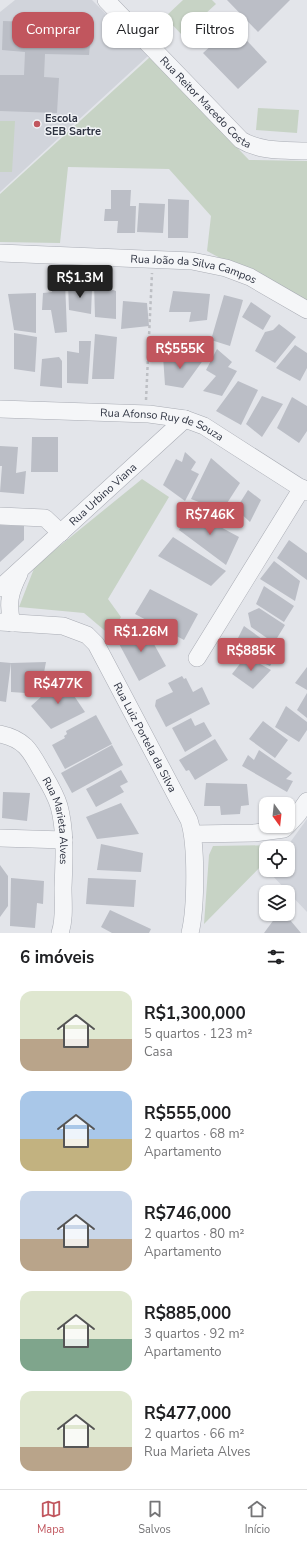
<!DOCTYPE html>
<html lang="pt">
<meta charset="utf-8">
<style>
:root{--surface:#fff;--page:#f2f2f2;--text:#202124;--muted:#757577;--line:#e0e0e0;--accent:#c1565e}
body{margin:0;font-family:"Nunito Sans",sans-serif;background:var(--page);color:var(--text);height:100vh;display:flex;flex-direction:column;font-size:15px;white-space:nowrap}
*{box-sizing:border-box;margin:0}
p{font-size:13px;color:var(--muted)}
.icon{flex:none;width:22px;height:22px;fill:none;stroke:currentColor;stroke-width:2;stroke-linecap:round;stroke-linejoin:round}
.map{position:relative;height:933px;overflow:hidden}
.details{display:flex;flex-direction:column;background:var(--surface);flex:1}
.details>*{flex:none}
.hud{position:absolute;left:12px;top:12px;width:283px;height:36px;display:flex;gap:8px}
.needle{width:26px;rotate:165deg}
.buttons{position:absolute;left:259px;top:797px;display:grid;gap:8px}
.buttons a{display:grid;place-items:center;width:36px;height:36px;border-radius:8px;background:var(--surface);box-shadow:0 1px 3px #0004;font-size:20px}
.price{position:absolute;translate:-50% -34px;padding:0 9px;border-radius:4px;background:var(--accent);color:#fff;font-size:13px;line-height:26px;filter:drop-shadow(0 1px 2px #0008)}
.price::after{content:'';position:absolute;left:50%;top:24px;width:12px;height:9px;margin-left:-6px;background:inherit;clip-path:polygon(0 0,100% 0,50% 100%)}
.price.on{background:#222;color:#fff}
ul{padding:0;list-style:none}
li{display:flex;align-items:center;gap:12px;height:100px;padding:0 20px}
li span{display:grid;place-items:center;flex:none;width:112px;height:80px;border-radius:12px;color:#555}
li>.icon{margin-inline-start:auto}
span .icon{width:48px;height:48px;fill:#fffc;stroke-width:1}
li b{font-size:17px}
h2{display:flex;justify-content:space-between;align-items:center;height:48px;padding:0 20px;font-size:17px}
.tag{padding:0 14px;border-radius:12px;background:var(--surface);box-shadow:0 1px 3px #0004;font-size:14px;line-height:36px}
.tag.on{background:var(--accent);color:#fff}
.tab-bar{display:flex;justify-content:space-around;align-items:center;height:56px;border-top:1px solid var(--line);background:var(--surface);font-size:11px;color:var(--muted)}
.tab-bar a{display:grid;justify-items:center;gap:2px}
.tab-bar .on{color:var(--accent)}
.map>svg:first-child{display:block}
</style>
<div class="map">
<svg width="307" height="933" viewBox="0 0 307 933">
<rect width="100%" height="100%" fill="#e3e5ea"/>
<path fill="#d1d4db" d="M 15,0 L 92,0 L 148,56 L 0,192 L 0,12 Z
M 307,819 L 307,912 L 269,872 L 270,870 L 288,870 L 288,848 L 286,848 Z"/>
<path fill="#c7d3c5" d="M 183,0 L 212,0 L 216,4 L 182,35 L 165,17 Z
M 150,57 L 249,160 L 307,161 L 307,305 L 207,251 L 211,216 L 169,169 L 68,167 L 60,243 L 0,242 L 0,194 Z
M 258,108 L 299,110 L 297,133 L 256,130 Z
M 0,121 L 15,121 L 12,172 L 0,172 Z
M 142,479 L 169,497 L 108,599 L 121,617 L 110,635 L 84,613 L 19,607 L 35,566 Z
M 281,845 L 279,848 L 266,848 L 266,861 L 204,924 L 209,855 L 213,846 Z"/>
<path fill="#bbbec6" d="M 227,0 L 290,0 L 258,32 Z
M 3,21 L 92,24 L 89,55 L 45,54 L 44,77 L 59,78 L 57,113 L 0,111 L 0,75 L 24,75 L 25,52 L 2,50 Z
M 233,26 L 267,62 L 238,89 L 203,53 Z
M 111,190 L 131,190 L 130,206 L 136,206 L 135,233 L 117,233 L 118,221 L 104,221 L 105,209 L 111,209 Z
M 168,199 L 189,200 L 188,238 L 168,238 Z
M 139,203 L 165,204 L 163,233 L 137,232 Z
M 54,279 L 65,281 L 67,332 L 55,333 L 51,310 L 42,310 L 43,293 L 52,292 Z
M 94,283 L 116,291 L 116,319 L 95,317 Z
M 68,284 L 92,289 L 91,314 L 69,310 Z
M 173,291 L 210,294 L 207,320 L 189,322 L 191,312 L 169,312 Z
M 36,293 L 36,333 L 14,330 L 8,294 Z
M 224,295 L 243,300 L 230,346 L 211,340 Z
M 123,301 L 147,303 L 149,326 L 121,329 Z
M 251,302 L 271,316 L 263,330 L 242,317 Z
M 279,324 L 296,337 L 275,363 L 255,351 L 265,332 L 273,330 Z
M 14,333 L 37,337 L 35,372 L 14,369 Z
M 95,334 L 117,337 L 114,379 L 92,379 Z
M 79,341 L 91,341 L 88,384 L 67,383 L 67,351 L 79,353 Z
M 295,345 L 307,353 L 307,368 L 300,381 L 276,368 Z
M 217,349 L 232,362 L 228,367 L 237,371 L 222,396 L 203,391 L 216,376 L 206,370 Z
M 163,356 L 204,359 L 183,388 L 165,385 Z
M 59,357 L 62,361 L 62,388 L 40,386 L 42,359 Z
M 238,381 L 258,390 L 241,425 L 216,411 Z
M 262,396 L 283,404 L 262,437 L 246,424 Z
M 292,397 L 307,406 L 307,431 L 299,443 L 277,428 Z
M 32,437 L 58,437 L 58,472 L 31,472 Z
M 0,446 L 18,447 L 16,473 L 26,471 L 24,494 L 0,492 L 2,466 L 0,466 Z
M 185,452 L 196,462 L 191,470 L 199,474 L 185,501 L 163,485 L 176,459 L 182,462 Z
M 211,458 L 240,483 L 222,511 L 191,499 Z
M 248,490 L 261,500 L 250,522 L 236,509 Z
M 189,510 L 239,537 L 226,565 L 179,530 Z
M 0,525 L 24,526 L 24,540 L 0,562 Z
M 173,537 L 226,571 L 211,586 L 158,556 Z
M 289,540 L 307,553 L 307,580 L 277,558 Z
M 274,561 L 300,581 L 295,601 L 260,579 Z
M 264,586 L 294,606 L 284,622 L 256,604 Z
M 150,589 L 198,614 L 184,640 L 135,614 Z
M 259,608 L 285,625 L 274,643 L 251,627 L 248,613 Z
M 144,626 L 166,666 L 139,681 L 117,640 Z
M 244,626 L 279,651 L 270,666 L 256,660 L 261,651 L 257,649 L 251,657 L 234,646 Z
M 246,656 L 271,670 L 253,689 L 232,674 Z
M 0,662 L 11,663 L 6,702 L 0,701 Z
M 46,662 L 40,694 L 11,692 L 11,663 Z
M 307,667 L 307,690 L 295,683 Z
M 182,676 L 184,679 L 186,678 L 193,692 L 202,687 L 210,704 L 166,727 L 155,706 L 156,700 L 173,692 L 168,683 Z
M 62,678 L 85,712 L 51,729 L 31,706 Z
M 307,693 L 307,718 L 297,710 Z
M 286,706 L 307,722 L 307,730 L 299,742 L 275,727 Z
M 96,715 L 112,744 L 65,769 L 52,745 L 65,738 L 64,736 L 67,734 L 66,731 Z
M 191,718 L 195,726 L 204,722 L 212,736 L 185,752 L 172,728 Z
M 263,721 L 288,740 L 275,758 L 249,739 Z
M 215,739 L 228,760 L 195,780 L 189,770 L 186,771 L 179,760 Z
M 112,745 L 123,765 L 72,793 L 61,773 Z
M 259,750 L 292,773 L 286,779 L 293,781 L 287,792 L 242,766 L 248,755 L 254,760 Z
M 121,770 L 128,782 L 120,786 L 124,792 L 96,807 L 86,789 Z
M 206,783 L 247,784 L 249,805 L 241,806 L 240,814 L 221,815 L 220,806 L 204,806 Z
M 3,792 L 30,793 L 27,821 L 2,818 Z
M 121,803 L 139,834 L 97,839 L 86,817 Z
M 101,844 L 143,853 L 141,872 L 97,870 Z
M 0,865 L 8,876 L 8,906 L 0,917 Z
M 11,878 L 44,881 L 43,904 L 37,903 L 35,928 L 10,926 Z
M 88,878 L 136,880 L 134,907 L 86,904 Z
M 110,910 L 151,929 L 149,933 L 112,933 L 101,927 Z
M 278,914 L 285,914 L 301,933 L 264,933 Z"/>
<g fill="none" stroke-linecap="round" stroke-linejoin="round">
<defs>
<g id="minor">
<path id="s1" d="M 106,0 L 241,140 C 261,152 284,150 307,151"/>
<path id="s2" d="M 0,253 L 192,261 L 226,268 L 250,277 L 307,310"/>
<path id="s3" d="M 0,409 L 149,414 L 185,419 L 204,426 L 307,492"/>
<path d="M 0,516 L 45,518 L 61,533"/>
<path id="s4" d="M 0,588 L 185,419"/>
<path id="s5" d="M 0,622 L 63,626 L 87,635 L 96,644 L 189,820 C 197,844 196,908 190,933"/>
<path d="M 12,623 C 7,603 10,592 19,574"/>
<path d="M 197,658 L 302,488"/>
<path id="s6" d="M 0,734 C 24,739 30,750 41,770 C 48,782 55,793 59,806 C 66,832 64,861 63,888 C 63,902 65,919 60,933"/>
<path d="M 288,825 L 298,814 L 307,801"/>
<path d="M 194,834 L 254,833 L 284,829 L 287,826"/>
<path d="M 0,838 L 64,840"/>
</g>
</defs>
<use href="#minor" stroke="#a9acb4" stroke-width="18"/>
<path stroke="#bdbfc4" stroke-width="2.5" stroke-dasharray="3 3" stroke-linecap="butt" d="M 146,400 L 152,273"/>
<use href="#minor" stroke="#f5f6f8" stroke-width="17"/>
</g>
<circle fill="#c1565e" stroke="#f2f4f7" stroke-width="1.5" cx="37" cy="124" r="4"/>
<g text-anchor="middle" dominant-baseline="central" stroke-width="3" stroke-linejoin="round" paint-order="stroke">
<g font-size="11" fill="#2d3240" stroke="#f2f4f7">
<text stroke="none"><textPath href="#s1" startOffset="143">Rua Reitor Macedo Costa</textPath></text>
<text stroke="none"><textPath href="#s2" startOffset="195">Rua João da Silva Campos</textPath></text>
<text stroke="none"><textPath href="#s3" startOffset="164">Rua Afonso Ruy de Souza</textPath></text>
<text stroke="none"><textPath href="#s4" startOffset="139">Rua Urbino Viana</textPath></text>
<text stroke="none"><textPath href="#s5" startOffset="207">Rua Luiz Portela da Silva</textPath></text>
<text stroke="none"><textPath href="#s6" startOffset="111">Rua Marieta Alves</textPath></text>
</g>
<g font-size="11" font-weight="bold" fill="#2d3240" stroke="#f2f4f7" text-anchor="start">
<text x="45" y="118">Escola<tspan x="45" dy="13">SEB Sartre</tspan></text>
</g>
</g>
</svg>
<div class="buttons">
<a><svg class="needle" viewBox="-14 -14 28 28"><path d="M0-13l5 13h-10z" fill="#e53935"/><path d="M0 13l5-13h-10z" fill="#757577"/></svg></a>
<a><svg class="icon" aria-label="locate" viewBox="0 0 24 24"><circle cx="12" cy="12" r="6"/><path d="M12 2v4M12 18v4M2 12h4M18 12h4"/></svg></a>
<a><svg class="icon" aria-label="layers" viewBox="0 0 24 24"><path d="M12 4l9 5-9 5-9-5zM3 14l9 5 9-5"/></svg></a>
</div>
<b class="price on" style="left:80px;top:299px">R$1.3M</b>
<b class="price" style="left:180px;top:370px">R$555K</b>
<b class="price" style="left:210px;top:536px">R$746K</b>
<b class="price" style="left:141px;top:653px">R$1.26M</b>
<b class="price" style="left:251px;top:672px">R$885K</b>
<b class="price" style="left:58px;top:705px">R$477K</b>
<div class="hud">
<a class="tag on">Comprar</a>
<a class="tag">Alugar</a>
<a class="tag">Filtros</a>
</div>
</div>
<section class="details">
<h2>6 imóveis<svg class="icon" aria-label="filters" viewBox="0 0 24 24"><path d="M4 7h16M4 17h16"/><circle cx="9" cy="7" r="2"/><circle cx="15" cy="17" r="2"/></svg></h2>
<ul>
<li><span style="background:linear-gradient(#dfe7d0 60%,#b9a48a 0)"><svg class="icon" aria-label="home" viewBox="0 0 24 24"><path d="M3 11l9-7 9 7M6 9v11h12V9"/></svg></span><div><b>R$1,300,000</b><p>5 quartos · 123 m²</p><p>Casa</p></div></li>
<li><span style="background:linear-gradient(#a9c7e8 60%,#c2b280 0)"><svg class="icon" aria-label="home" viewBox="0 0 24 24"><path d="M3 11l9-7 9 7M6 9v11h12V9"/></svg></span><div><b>R$555,000</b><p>2 quartos · 68 m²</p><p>Apartamento</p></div></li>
<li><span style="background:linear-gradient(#c9d6e8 60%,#b9a48a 0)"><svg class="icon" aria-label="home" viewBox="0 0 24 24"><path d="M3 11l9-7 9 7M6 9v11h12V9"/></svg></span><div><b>R$746,000</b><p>2 quartos · 80 m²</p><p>Apartamento</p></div></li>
<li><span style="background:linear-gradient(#dfe7d0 60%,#7fa58c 0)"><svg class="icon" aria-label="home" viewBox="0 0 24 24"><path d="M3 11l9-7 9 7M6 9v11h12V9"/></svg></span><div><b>R$885,000</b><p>3 quartos · 92 m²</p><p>Apartamento</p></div></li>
<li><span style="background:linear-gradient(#dfe7d0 70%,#b9a48a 0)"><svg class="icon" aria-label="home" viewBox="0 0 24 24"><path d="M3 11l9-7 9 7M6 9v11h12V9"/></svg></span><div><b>R$477,000</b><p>2 quartos · 66 m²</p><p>Rua Marieta Alves</p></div></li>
</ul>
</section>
<nav class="tab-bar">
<a class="on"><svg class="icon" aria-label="map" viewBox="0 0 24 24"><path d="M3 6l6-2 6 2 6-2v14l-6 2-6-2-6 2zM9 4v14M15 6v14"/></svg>Mapa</a>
<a><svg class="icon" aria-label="saved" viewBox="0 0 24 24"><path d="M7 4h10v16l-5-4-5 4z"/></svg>Salvos</a>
<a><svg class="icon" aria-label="home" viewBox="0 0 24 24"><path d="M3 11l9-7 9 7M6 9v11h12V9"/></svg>Início</a>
</nav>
